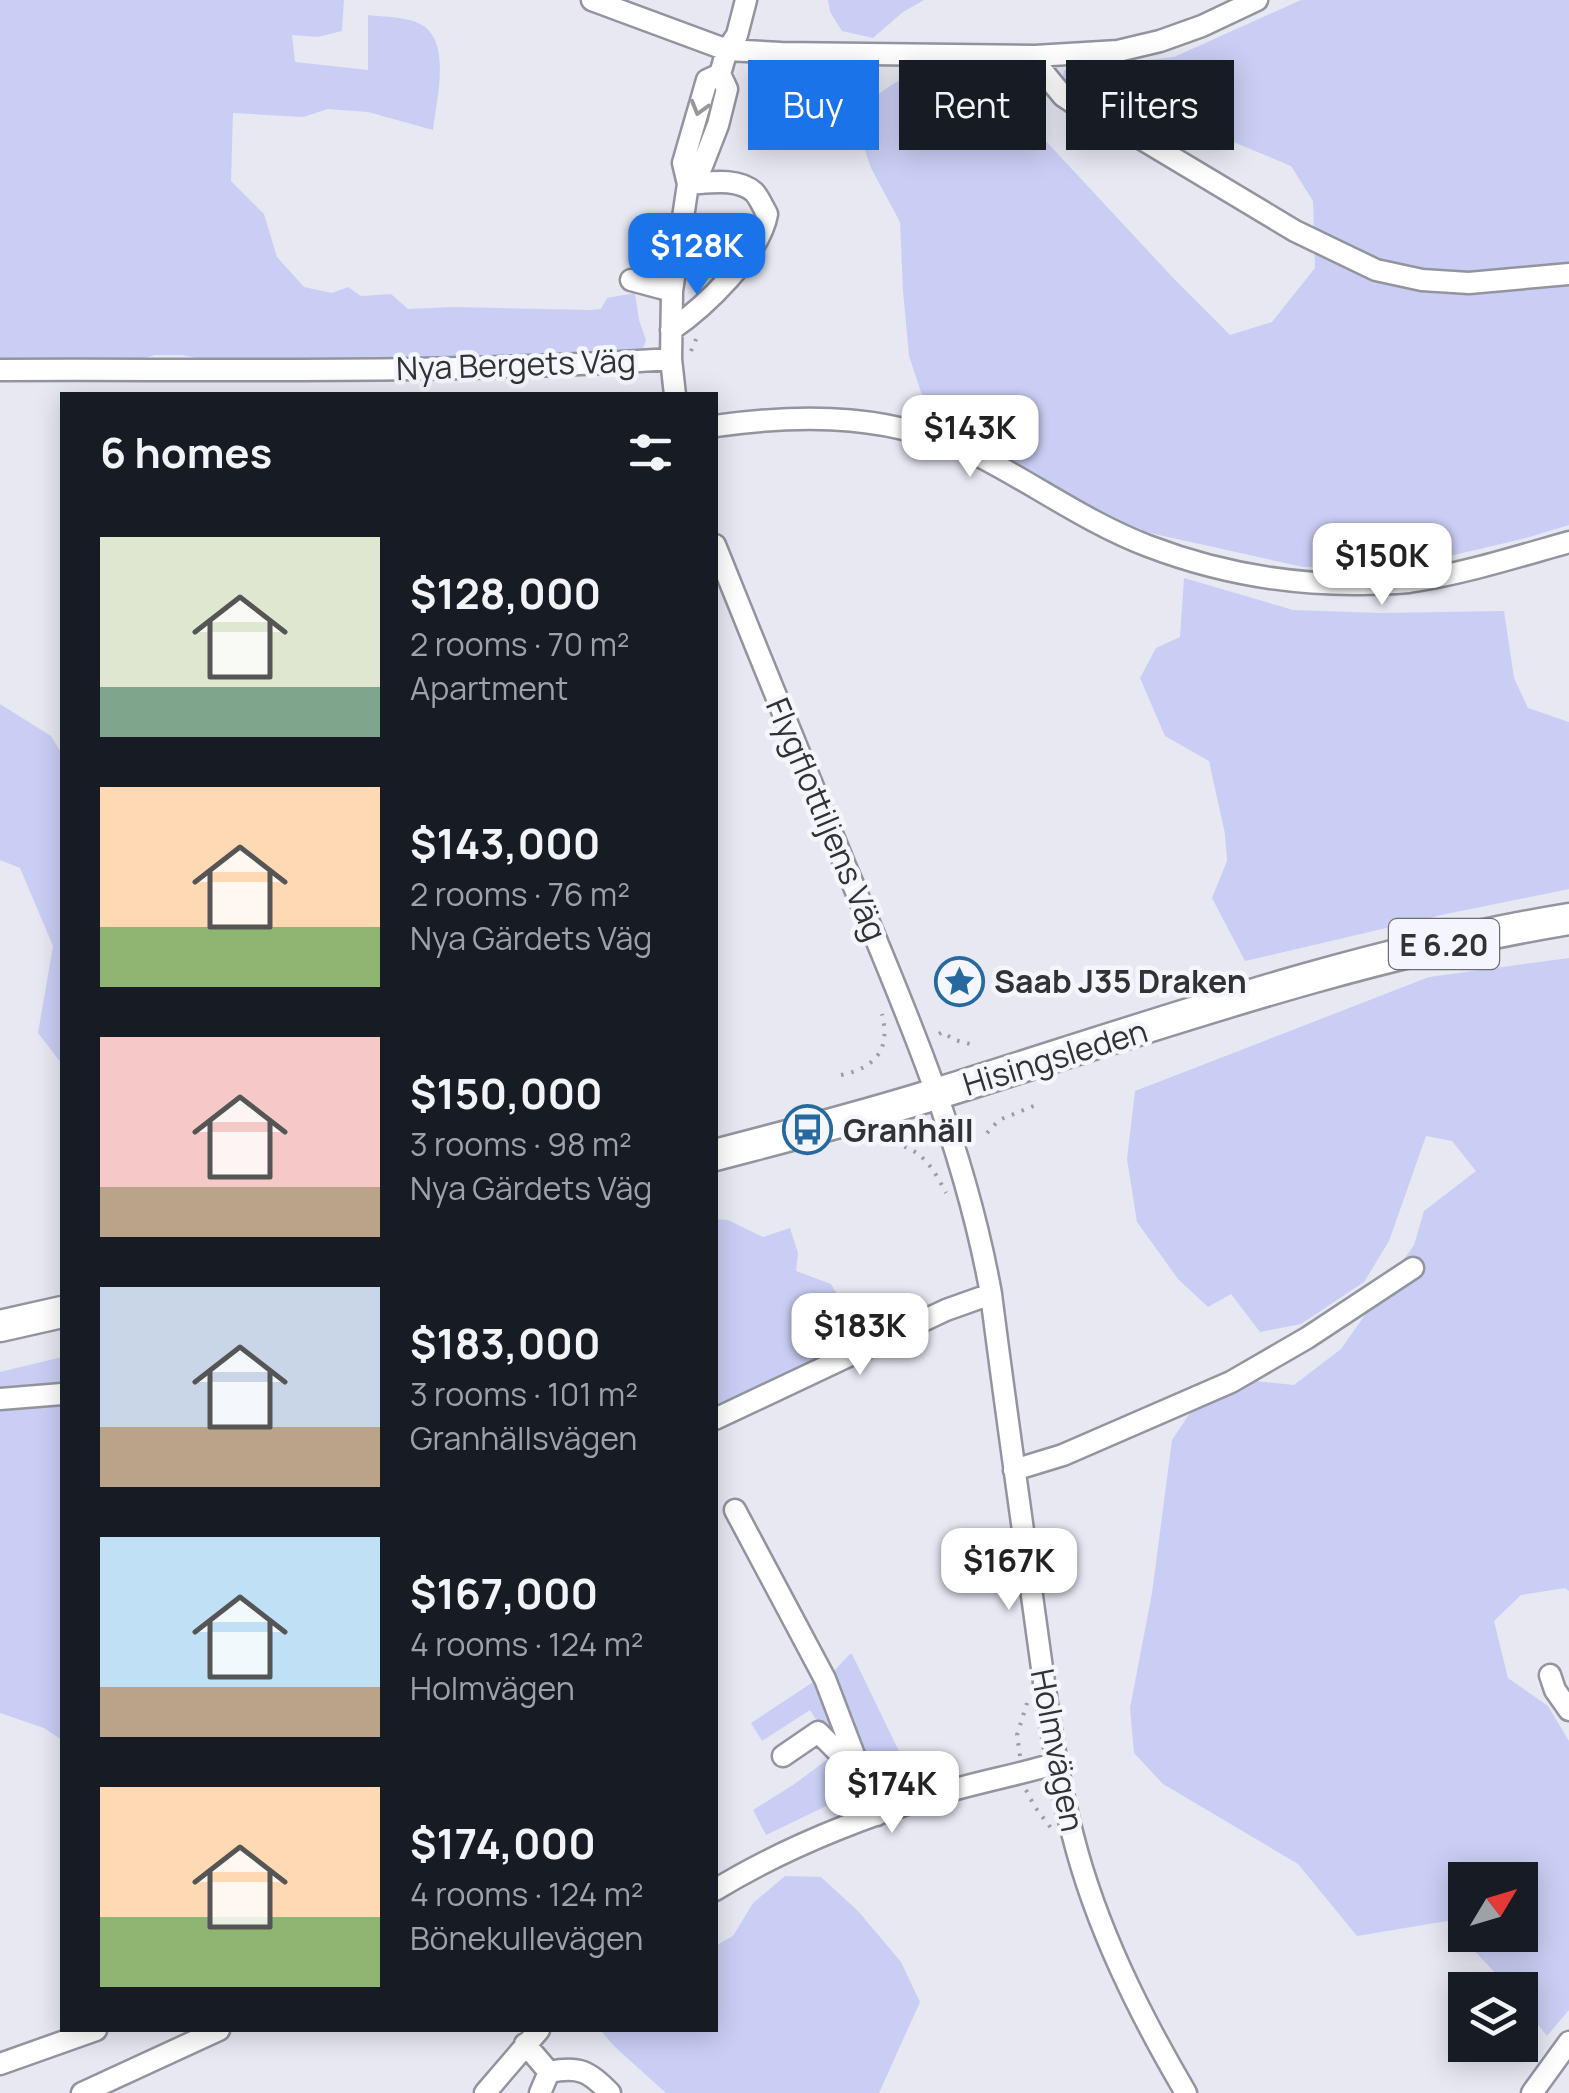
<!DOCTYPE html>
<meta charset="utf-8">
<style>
:root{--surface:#171b24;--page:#20242c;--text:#f1f3f6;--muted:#9ea1a6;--accent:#1a73e8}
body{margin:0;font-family:Manrope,sans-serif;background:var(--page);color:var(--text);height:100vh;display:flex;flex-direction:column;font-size:38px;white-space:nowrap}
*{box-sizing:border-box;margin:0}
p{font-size:32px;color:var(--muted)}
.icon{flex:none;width:55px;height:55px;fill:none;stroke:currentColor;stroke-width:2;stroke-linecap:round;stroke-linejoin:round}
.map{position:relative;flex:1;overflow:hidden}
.details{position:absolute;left:60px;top:392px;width:658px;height:1640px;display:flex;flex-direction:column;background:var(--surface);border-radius:0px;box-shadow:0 5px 25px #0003}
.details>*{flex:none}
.hud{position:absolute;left:748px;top:60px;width:670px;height:90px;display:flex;gap:20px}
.needle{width:65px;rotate:52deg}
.tools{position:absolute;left:1448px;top:1862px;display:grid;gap:20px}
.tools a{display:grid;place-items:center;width:90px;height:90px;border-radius:0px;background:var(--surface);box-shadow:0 5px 25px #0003;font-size:50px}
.price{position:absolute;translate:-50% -85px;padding:0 22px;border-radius:20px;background:#fff;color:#222;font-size:32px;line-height:65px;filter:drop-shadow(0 2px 5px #0008)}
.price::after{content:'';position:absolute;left:50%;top:60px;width:30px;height:22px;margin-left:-15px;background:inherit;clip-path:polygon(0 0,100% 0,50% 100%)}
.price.on{background:var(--accent);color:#fff}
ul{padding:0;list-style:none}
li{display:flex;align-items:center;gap:30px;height:250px;padding:0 40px}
li span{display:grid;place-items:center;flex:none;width:280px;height:200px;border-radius:0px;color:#555}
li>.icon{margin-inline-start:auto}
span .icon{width:120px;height:120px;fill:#fffc;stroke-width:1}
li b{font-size:42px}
h2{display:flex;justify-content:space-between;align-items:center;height:120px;padding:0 40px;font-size:42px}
.tag{padding:0 35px;border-radius:0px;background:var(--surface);box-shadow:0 5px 25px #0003;font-size:35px;line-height:90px}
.tag.on{background:var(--accent);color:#fff}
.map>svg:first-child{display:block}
</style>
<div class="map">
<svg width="1569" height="2093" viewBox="0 0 1569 2093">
<rect width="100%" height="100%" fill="#e7e8f2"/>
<path fill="#cacef4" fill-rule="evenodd" d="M 0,0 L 344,0 L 342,31 L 318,37 L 292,35 L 295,62 L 368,70 L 368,15 C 384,17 407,16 422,25 C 452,43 436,101 433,130 L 368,112 L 328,109 L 303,117 L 233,113 L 231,181 L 264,214 L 277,257 L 304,287 L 332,293 L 348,287 L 361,296 L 391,294 L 408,309 L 454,307 L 590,310 L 601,309 L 607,298 L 635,293 L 639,320 L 646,340 L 643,349 L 626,354 L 207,360 L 182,355 L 155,355 L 130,362 L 0,363 Z
M 828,0 L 924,0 L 903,12 L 873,38 L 842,31 L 830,12 Z
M 1301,0 L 1569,0 L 1569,525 L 1526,538 L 1450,556 L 1380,567 L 1303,567 L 1141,531 L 1049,491 L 927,410 L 909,356 L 903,291 L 900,222 L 871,168 L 860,136 L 864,107 L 881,92 L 901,79 L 912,75 L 947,82 L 984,94 L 1030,124 L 1176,281 L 1230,335 L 1272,322 L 1315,268 L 1313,201 L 1291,166 L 1209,132 L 1131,112 L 1067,82 L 1063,77 L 1064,70 L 1174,57 Z
M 1184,578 L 1293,610 L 1380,613 L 1504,611 L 1514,678 L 1528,708 L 1569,722 L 1569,889 L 1446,914 L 1245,961 L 1212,898 L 1227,861 L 1225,834 L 1209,761 L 1165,736 L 1140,678 L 1156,648 L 1180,637 Z
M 0,704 L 51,736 L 62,754 L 62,1064 L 38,1033 L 53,946 L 20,868 L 0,860 Z
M 1569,958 L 1569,1591 L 1565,1588 L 1521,1595 L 1494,1621 L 1508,1678 L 1548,1706 L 1569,1741 L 1569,2010 L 1547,2036 L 1520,2002 L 1520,1990 L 1511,1990 L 1447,1921 L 1357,1936 L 1298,1864 L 1163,1784 L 1134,1753 L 1130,1708 L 1152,1593 L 1172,1440 L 1192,1410 L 1256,1381 L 1294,1385 L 1341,1349 L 1414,1245 L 1424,1211 L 1476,1171 L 1452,1141 L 1426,1136 L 1389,1241 L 1364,1282 L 1301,1324 L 1260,1332 L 1231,1294 L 1208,1307 L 1178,1279 L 1137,1222 L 1127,1159 L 1135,1091 L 1429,977 ZM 1465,1880 L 1520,1880 L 1520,1935 L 1465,1935 Z
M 715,1219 L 728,1220 L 763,1237 L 790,1228 L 798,1253 L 796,1271 L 831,1284 L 853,1321 L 868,1339 L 715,1409 Z
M 62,1357 L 62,1740 L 44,1728 L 0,1713 L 0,1372 Z
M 850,1654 L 852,1654 L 909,1772 L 910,1776 L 886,1787 L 869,1767 L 833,1672 Z
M 813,1682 L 840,1746 L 817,1721 L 810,1710 L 762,1741 L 751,1723 Z
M 831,1757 C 848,1767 856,1777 847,1796 L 766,1835 L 753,1810 L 793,1785 Z
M 785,1876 L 821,1877 L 858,1911 L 901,1962 L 920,2002 L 879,2093 L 666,2093 L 615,2047 L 602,2032 L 604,2030 L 715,2030 L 715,1946 L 733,1936 L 753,1903 Z"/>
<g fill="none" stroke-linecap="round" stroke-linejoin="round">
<defs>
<path id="minor" d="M 592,0 L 727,50 L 781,53 L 1035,56 L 1118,51 L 1160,41 L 1202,26 L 1257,0
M 1035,56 L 1040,68 L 1063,96 L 1096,118 L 1140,138 L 1295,231 L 1376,270 L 1422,280 L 1469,283 L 1569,274
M 688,184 L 702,166 L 718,125 L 727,89 L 720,74 L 727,50 L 737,35 L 746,0
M 631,280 L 672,291
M 671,330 C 705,307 760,254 767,214 C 763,207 759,197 754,192 C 737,177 708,183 688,184
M 0,370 C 223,369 448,374 671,359
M 675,395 L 671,359 L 672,291 L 688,184 L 683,163 L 707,80 L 720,74
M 715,426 C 808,413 895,414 981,457 C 1037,486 1088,523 1148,546 C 1216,572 1289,585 1362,584 C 1377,583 1393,584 1408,582 C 1463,574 1516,557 1569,542
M 715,545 C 758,651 800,757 844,863 C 903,1003 964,1143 991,1294 C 1004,1397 1019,1500 1033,1603 C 1044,1681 1053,1760 1073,1836 C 1096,1927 1139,2013 1186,2093
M 0,1399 L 62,1394
M 715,1419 L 946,1310 L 991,1294
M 1014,1470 L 1063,1455 L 1231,1382 L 1307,1338 L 1413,1268
M 735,1510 L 825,1679 L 877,1815
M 1550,1675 L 1555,1690 L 1569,1710
M 783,1756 L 818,1732 L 844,1758 L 854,1755
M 715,1890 C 782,1849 855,1820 929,1797 C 971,1783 1015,1776 1057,1763
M 525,2044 L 549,2072 L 540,2093
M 0,2064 L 96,2030
M 549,2072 C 579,2066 589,2071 610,2093
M 82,2093 L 219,2030
M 485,2093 L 539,2030
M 1532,2093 L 1569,2042"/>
<path id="highway" d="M 715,1155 C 791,1135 867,1116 942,1092 C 1148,1028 1355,954 1569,919
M 0,1326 L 62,1312"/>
</defs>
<use href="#minor" stroke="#93949d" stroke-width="25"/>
<use href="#highway" stroke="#93949d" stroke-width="35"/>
<path stroke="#9b9ca4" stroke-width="4" stroke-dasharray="2.5 8" stroke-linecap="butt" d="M 691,351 L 699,332
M 939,1034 L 942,1032 L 955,1040 L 970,1044
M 841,1075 C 875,1068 891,1050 882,1014
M 987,1133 L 999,1120 L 1036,1105
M 898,1140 L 899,1145 C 924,1151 935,1172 946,1193
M 1020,1756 L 1017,1735 L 1027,1703
M 1026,1790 L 1035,1807 L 1051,1828"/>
<use href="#minor" stroke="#fff" stroke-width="20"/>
<use href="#highway" stroke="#fff" stroke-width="30"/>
</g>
<defs><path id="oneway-chevron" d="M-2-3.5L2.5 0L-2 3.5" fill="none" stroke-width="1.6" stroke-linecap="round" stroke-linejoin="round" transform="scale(2.5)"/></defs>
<use stroke="#98989a" href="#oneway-chevron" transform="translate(699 108) rotate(106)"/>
<defs>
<symbol id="sight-ring" viewBox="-11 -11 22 22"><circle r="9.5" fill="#f4f5fd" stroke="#25699e" stroke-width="1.5"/><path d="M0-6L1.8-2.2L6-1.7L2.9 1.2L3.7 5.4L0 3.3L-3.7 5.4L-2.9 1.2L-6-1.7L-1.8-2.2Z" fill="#25699e"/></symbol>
<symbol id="bus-ring" viewBox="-11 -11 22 22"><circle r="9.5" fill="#f4f5fd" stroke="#25699e" stroke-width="1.5"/><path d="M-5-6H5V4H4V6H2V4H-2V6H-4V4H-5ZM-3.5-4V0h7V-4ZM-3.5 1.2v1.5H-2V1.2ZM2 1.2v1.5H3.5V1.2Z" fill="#25699e"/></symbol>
</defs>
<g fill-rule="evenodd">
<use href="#sight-ring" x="932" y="954" width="55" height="55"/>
<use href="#bus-ring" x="780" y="1102" width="55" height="55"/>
</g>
<g text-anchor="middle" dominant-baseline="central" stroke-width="9" stroke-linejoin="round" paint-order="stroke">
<rect fill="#f4f5fd" stroke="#6c6c72" stroke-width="2.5" x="1389" y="919" width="110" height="50" rx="8"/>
<g font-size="30" font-weight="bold" fill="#313236">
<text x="1444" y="944">E 6.20</text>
</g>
<g font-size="32" fill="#313236" stroke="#f4f5fd">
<text transform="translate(516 364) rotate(-2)">Nya Bergets Väg</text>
<text transform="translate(827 819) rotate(67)">Flygflottiljens Väg</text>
<text transform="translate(1055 1057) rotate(-17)">Hisingsleden</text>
<text transform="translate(1058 1750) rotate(79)">Holmvägen</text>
</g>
<g font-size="32" font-weight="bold" fill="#313236" stroke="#f4f5fd" text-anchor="start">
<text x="994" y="981">Saab J35 Draken</text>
<text x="843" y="1130">Granhäll</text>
</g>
</g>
</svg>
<div class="tools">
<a><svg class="needle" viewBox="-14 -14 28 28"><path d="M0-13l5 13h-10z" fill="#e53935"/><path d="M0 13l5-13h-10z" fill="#9ea1a6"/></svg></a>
<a><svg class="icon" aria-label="layers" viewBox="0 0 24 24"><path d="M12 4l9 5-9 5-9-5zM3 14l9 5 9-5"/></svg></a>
</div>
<b class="price on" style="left:697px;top:298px">$128K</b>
<b class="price" style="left:970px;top:480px">$143K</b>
<b class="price" style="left:1382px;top:608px">$150K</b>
<b class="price" style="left:860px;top:1378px">$183K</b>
<b class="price" style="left:1009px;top:1613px">$167K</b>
<b class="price" style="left:892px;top:1836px">$174K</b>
<div class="hud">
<a class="tag on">Buy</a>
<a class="tag">Rent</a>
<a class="tag">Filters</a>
</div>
<section class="details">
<h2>6 homes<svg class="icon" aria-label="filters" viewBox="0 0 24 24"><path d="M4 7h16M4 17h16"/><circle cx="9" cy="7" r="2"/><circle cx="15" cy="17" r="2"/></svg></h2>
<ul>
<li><span style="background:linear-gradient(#dfe7d0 75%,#7fa58c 0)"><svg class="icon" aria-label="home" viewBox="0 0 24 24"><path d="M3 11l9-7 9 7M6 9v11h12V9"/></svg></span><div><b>$128,000</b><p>2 rooms · 70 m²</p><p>Apartment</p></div></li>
<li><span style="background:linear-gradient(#ffd9b3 70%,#8fb573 0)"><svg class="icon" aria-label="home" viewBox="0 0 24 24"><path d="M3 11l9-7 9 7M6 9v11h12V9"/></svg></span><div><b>$143,000</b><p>2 rooms · 76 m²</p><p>Nya Gärdets Väg</p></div></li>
<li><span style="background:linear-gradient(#f6c9c9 75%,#b9a48a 0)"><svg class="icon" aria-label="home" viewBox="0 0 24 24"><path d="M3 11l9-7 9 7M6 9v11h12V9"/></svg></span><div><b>$150,000</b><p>3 rooms · 98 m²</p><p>Nya Gärdets Väg</p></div></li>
<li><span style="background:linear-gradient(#c9d6e8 70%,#b9a48a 0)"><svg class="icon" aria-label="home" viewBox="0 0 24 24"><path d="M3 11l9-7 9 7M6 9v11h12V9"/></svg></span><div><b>$183,000</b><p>3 rooms · 101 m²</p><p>Granhällsvägen</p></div></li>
<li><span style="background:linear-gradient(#bfe0f5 75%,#b9a48a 0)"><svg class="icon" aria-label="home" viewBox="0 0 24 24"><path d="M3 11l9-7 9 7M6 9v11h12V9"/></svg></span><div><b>$167,000</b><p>4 rooms · 124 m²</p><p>Holmvägen</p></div></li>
<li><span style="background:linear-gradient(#ffd9b3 65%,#8fb573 0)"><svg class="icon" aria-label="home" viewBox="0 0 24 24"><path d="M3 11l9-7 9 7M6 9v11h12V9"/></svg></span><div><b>$174,000</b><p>4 rooms · 124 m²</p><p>Bönekullevägen</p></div></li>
</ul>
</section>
</div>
